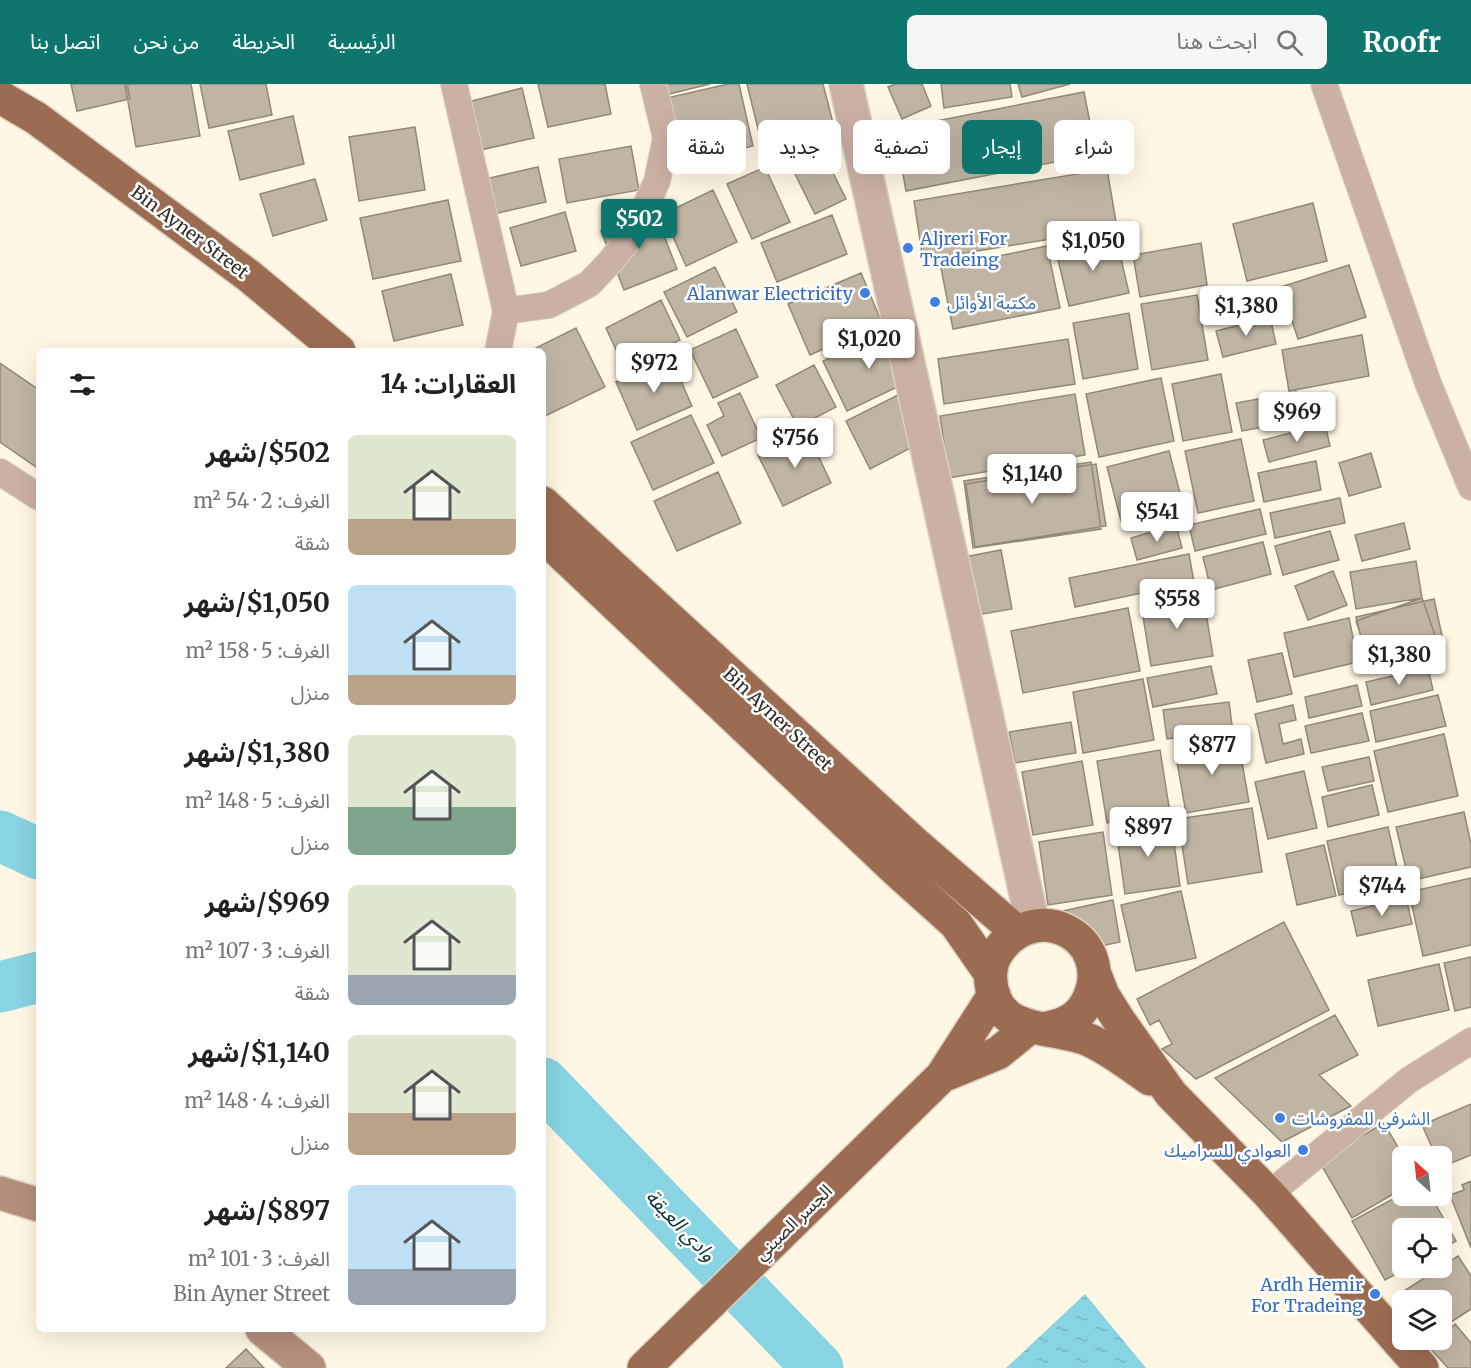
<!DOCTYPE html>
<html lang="ar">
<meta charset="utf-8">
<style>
:root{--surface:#fff;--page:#f6f6f6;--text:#222;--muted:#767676;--accent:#0f766e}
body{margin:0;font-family:Merriweather,"Noto Sans Arabic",serif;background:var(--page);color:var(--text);direction:rtl;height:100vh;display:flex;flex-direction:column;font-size:22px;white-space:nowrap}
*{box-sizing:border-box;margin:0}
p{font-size:20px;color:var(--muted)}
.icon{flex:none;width:33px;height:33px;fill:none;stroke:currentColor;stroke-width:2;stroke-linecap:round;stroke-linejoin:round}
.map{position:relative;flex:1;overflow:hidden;direction:ltr}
.sheet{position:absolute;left:36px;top:264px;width:510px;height:984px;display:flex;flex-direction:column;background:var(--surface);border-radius:9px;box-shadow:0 6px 24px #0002;direction:rtl}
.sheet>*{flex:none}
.banner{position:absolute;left:564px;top:36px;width:570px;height:54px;direction:rtl;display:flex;gap:12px}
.needle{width:39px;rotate:333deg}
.tools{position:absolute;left:1392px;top:1062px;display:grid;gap:12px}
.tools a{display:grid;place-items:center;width:60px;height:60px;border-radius:9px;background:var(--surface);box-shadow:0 6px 24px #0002;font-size:30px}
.price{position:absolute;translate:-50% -51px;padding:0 14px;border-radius:6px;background:#fff;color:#222;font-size:20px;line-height:39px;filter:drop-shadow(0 2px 3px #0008)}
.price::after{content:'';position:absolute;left:50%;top:36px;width:18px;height:14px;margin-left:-9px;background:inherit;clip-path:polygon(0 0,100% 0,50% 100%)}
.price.active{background:var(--accent);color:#fff}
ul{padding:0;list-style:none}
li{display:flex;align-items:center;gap:18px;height:150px;padding:0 30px}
li span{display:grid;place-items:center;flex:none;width:168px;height:120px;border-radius:9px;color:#555}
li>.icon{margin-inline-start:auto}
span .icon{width:72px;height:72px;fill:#fffc;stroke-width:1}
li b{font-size:26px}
h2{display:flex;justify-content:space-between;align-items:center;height:72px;padding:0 30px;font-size:26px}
.tag{padding:0 21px;border-radius:9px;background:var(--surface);box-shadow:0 6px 24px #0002;font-size:21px;line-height:54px}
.tag.active{background:var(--accent);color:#fff}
header{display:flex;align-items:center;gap:36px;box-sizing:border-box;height:84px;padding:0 30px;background:var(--accent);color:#fff}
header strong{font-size:28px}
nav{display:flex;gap:33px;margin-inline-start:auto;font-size:21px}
.search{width:420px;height:54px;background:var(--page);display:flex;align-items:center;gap:15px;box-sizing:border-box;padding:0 21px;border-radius:9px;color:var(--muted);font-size:22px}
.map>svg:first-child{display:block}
</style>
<header>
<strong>Roofr</strong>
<div class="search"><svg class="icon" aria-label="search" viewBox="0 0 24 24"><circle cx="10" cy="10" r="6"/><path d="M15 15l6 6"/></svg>ابحث هنا</div>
<nav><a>الرئيسية</a><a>الخريطة</a><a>من نحن</a><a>اتصل بنا</a></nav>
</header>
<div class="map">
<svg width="1471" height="1284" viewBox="0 0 1471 1284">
<defs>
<pattern id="water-ripples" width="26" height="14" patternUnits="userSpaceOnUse" patternTransform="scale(1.5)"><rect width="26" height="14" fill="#88d4e3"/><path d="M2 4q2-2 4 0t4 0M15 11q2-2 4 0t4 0" fill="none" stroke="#76b6c3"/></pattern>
</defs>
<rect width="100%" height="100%" fill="#fff6e3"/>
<path fill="url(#water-ripples)" d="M 1085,1210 L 1146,1284 L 1006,1284 Z"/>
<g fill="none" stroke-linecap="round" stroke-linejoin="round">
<path stroke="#88d4e3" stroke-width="51" d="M 0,752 L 39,770
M 0,903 L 39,893
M 543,999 L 818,1284"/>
</g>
<path fill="#c0b5a4" stroke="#928878" stroke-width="1.5" d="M 71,0 L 127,0 L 130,15 L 77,27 Z
M 133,0 L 191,0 L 200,52 L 136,63 L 125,1 Z
M 200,0 L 266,0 L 272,31 L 209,44 Z
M 538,0 L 605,0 L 611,30 L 548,43 Z
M 659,0 L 710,0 L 661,12 Z
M 728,0 L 739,0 L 753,62 L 683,79 L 667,14 Z
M 747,0 L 823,0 L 833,39 L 761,57 Z
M 895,0 L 922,0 L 931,22 L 902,35 L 888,3 Z
M 941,0 L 1010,0 L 1012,13 L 944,24 Z
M 1018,0 L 1070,0 L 1022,13 Z
M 522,4 L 534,54 L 476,67 L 464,19 Z
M 1084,8 L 1096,70 L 906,107 L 895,45 Z
M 293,32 L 304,80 L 240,96 L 228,47 Z
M 415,43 L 425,106 L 359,117 L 349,53 Z
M 631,62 L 639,106 L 567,119 L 559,75 Z
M 825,73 L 846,115 L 815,130 L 794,88 Z
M 538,83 L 546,118 L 489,131 L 481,96 Z
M 765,83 L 790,138 L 752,155 L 727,100 Z
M 1107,85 L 1117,144 L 923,176 L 914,117 Z
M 315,95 L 327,136 L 273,152 L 260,110 Z
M 713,106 L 737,158 L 686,182 L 663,130 Z
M 448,116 L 461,177 L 373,195 L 360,134 Z
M 1313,119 L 1327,177 L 1247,197 L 1233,140 Z
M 654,126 L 677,185 L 624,206 L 601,147 Z
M 565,128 L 576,167 L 521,182 L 510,144 Z
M 832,131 L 847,170 L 777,198 L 761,159 Z
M 1116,153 L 1129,209 L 1069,222 L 1056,167 Z
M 1201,159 L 1207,201 L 1140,213 L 1133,171 Z
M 1047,162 L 1060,224 L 953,245 L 941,184 Z
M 1349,181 L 1366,233 L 1298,255 L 1281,203 Z
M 715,183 L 737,228 L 687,253 L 664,208 Z
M 861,189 L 882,239 L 810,271 L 788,220 Z
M 451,190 L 463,241 L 394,257 L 382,207 Z
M 1197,211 L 1208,276 L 1152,286 L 1141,220 Z
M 661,216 L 680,256 L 624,283 L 606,244 Z
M 1129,229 L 1138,285 L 1083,295 L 1073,239 Z
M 1270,233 L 1276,260 L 1223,273 L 1216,247 Z
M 576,244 L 605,303 L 543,333 L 543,267 L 530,267 Z
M 736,245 L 758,293 L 713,314 L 690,266 Z
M 891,245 L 914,295 L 847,327 L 823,277 Z
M 1362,251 L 1369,292 L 1289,307 L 1282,266 Z
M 1068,255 L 1075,300 L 944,320 L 938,275 Z
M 671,274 L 692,322 L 637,346 L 616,298 Z
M 0,279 L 39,306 L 39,385 L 0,358 Z
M 814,281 L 836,323 L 798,343 L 776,301 Z
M 1221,290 L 1232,348 L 1183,357 L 1172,300 Z
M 1161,294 L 1174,357 L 1099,373 L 1086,310 Z
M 904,308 L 928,355 L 870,385 L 846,337 Z
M 1296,308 L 1301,336 L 1242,347 L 1236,319 Z
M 740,309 L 761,354 L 722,372 L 707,341 L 724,332 L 718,319 Z
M 1075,310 L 1085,371 L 949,394 L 940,332 Z
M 691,331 L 714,379 L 653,406 L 631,358 Z
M 1325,340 L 1330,362 L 1269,378 L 1263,356 Z
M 807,348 L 831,399 L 783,422 L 758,371 Z
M 1241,355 L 1254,417 L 1198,429 L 1185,367 Z
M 1169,367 L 1183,421 L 1121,437 L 1107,383 Z
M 1371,369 L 1381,403 L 1349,412 L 1339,379 Z
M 1316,377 L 1321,406 L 1264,418 L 1258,389 Z
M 1091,378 L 1101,445 L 973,464 L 964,397 Z
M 1096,380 L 1106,442 L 975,463 L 966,400 Z
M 718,388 L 741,439 L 677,467 L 654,417 Z
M 1340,414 L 1345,439 L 1275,454 L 1270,429 Z
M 1260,425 L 1266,450 L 1195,467 L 1189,441 Z
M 1404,439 L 1410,465 L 1362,477 L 1355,451 Z
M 1176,441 L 1182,464 L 1137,476 L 1131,454 Z
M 1330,447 L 1339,476 L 1283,491 L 1275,462 Z
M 1263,458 L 1271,490 L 1211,506 L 1203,473 Z
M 1001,466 L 1012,525 L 948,536 L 938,478 Z
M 1189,470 L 1194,498 L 1075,523 L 1069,494 Z
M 1416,477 L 1422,514 L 1356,525 L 1350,488 Z
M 1333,487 L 1347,521 L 1308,536 L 1295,502 Z
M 1203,510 L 1213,572 L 1151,582 L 1141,520 Z
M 1422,514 L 1438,560 L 1371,583 L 1356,537 Z
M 1434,515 L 1443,556 L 1366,574 L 1356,533 Z
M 1128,524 L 1140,587 L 1023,609 L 1011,547 Z
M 1349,534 L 1358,578 L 1294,593 L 1284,549 Z
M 1282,569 L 1292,610 L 1257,618 L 1248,576 Z
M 1211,582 L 1217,610 L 1153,623 L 1147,594 Z
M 1428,584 L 1433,606 L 1371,621 L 1366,598 Z
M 1143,595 L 1154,656 L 1083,669 L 1073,608 Z
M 1357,601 L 1362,622 L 1309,634 L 1305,613 Z
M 1438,611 L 1446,642 L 1376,658 L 1370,627 Z
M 1229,618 L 1233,648 L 1167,655 L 1163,626 Z
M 1293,621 L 1296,636 L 1279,640 L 1283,660 L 1301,655 L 1304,670 L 1266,679 L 1255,630 Z
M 1362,629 L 1369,657 L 1311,669 L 1305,642 Z
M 1071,638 L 1076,669 L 1015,679 L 1009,648 Z
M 1444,650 L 1458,712 L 1388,728 L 1374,667 Z
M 1238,656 L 1249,718 L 1186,729 L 1175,667 Z
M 1160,666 L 1170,729 L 1107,739 L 1097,677 Z
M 1369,673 L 1374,697 L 1328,707 L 1322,683 Z
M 1082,677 L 1093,741 L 1033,751 L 1022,688 Z
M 1304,687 L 1317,744 L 1268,755 L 1255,698 Z
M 1372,701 L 1379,731 L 1328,743 L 1322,713 Z
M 1252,724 L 1262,788 L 1188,800 L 1178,735 Z
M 1464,728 L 1471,760 L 1471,783 L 1409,797 L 1396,743 Z
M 1171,737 L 1180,802 L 1125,810 L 1116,745 Z
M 1388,743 L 1400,797 L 1339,811 L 1327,757 Z
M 1103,748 L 1112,811 L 1048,821 L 1039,758 Z
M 1324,761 L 1336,812 L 1297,821 L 1286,770 Z
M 1471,794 L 1471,861 L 1423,872 L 1409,808 Z
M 1181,807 L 1196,874 L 1136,887 L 1121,821 Z
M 1406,814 L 1412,840 L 1357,852 L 1351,827 Z
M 1113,816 L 1120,858 L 1092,864 L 1054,829 Z
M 1284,838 L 1329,926 L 1196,995 L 1162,965 L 1172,960 L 1159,936 L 1150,941 L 1137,915 Z
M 1471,873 L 1471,923 L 1455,927 L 1444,879 Z
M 1439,880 L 1449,926 L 1378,942 L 1368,896 Z
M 1335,931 L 1358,971 L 1319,991 L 1351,1022 L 1282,1058 L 1215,994 Z
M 1471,1020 L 1471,1071 L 1442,1083 L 1442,1072 L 1436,1072 L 1422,1041 Z
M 1384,1039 L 1403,1072 L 1402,1105 L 1352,1134 L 1319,1077 Z
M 1471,1097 L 1471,1164 L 1450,1111 L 1464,1106 L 1462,1101 Z
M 1402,1110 L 1402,1112 L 1431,1112 L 1456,1157 L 1442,1165 L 1442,1144 L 1402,1144 L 1402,1184 L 1407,1184 L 1385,1196 L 1352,1137 Z
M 1458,1172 L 1471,1192 L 1471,1225 L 1442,1244 L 1442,1216 L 1410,1216 L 1404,1207 Z
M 1455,1240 L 1471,1259 L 1471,1284 L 1448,1284 L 1429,1263 L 1437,1256 L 1442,1256 L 1442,1252 Z
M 246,1265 L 264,1284 L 226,1284 Z"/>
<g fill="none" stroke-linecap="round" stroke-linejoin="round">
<defs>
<path id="minor" d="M 454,0 L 506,227 L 498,267
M 1324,0 L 1428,299 L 1471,403
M 506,227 L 549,221 L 589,200 L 609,179 L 633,150 L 657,97 L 666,54 L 653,0
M 0,388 L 39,413
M 1269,1110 L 1409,996 L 1471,957"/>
<path id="tertiary" d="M 846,0 L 1033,841"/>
<path id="secondary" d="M 0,1109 L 39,1121
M 262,1245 L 309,1284"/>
<path id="trunk" d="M 0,13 L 36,34 L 249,192 L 339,267
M 543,419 L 912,757 L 1017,848
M 543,452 L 897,787 L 956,840 L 990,889
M 1094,888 L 1103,911 L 1118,935 L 1171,1010 L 1269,1110 L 1422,1284
M 1043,945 C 1064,941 1080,935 1089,914 C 1115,853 1034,811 997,869 C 991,878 990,889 991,899 C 996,952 1054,941 1089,956 C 1111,966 1130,981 1150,995
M 942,992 L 998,969 L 1030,943
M 644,1284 L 942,992 L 994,911"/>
</defs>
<use href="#minor" stroke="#dad2c1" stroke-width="28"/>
<use href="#tertiary" stroke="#dad2c1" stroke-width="36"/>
<use href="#secondary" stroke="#dad2c1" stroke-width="36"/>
<use href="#trunk" stroke="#dad2c1" stroke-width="36"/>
<use href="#minor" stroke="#cbb1a4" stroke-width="26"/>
<use href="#tertiary" stroke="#cbb1a4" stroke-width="33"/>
<use href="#secondary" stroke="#b48f7c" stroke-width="33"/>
<use href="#trunk" stroke="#9c6c52" stroke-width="33"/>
</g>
<g fill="#3f7fe0" stroke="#fff" stroke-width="2">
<circle cx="908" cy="164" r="6"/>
<circle cx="865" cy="209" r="6"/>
<circle cx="935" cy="218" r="6"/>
<circle cx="1280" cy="1034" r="6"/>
<circle cx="1303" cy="1066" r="6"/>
<circle cx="1375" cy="1210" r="6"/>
</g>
<g text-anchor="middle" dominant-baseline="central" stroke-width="5" stroke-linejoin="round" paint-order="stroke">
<g font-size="18" fill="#312d26" stroke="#fff">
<text transform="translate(190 148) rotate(37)">Bin Ayner Street</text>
<text transform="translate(778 635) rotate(43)">Bin Ayner Street</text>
<text transform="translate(793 1138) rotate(-44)">الجسر الصيني</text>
</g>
<g font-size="18" fill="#366cbe" stroke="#fff" text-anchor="start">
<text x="920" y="154">Aljreri For<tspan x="920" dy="21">Tradeing</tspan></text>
<text x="853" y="209" text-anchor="end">Alanwar Electricity</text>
<text x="947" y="218">مكتبة الأوائل</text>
<text x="1292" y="1034">الشرفي للمفروشات</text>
<text x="1291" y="1066" text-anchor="end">العوادي للسراميك</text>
<text x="1363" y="1200" text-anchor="end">Ardh Hemir<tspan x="1363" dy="21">For Tradeing</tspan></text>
</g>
<g font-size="20" font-style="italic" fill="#0e333a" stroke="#fff">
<text transform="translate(681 1141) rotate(46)">وادي العيقة</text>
</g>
</g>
</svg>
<div class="tools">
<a><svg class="needle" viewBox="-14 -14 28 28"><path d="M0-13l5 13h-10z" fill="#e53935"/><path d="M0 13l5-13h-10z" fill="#767676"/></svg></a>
<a><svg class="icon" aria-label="locate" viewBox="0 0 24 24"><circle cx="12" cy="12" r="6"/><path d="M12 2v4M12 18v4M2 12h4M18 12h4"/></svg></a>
<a><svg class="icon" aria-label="layers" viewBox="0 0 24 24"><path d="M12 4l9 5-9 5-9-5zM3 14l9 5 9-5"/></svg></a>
</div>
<b class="price active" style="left:639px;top:166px">$502</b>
<b class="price" style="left:1093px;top:188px">$1,050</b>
<b class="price" style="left:1246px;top:253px">$1,380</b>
<b class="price" style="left:869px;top:286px">$1,020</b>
<b class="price" style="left:654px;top:310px">$972</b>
<b class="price" style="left:1297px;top:359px">$969</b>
<b class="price" style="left:795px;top:385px">$756</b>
<b class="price" style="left:1032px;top:421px">$1,140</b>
<b class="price" style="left:1157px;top:459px">$541</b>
<b class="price" style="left:1177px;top:546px">$558</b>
<b class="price" style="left:1399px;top:602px">$1,380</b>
<b class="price" style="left:1212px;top:692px">$877</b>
<b class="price" style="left:1148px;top:774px">$897</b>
<b class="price" style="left:1382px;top:833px">$744</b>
<div class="banner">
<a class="tag">شراء</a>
<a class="tag active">إيجار</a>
<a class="tag">تصفية</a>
<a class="tag">جديد</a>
<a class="tag">شقة</a>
</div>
<section class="sheet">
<h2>العقارات: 14<svg class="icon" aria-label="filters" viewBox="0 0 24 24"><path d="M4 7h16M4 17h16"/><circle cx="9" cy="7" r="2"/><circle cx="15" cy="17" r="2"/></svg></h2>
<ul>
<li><span style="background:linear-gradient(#dfe7d0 70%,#b9a48a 0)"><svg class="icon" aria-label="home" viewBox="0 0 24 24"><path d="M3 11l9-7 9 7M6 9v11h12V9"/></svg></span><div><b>$502/شهر</b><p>الغرف: 2 · 54 m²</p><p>شقة</p></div></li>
<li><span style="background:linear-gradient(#bfe0f5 75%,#b9a48a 0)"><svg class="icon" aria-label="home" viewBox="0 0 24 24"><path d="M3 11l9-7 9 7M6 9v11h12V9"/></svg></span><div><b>$1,050/شهر</b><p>الغرف: 5 · 158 m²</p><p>منزل</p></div></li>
<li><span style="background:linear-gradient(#dfe7d0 60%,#7fa58c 0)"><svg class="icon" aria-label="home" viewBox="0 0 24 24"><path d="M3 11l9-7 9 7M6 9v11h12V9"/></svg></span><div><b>$1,380/شهر</b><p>الغرف: 5 · 148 m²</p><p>منزل</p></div></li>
<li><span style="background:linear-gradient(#dfe7d0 75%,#9aa5b1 0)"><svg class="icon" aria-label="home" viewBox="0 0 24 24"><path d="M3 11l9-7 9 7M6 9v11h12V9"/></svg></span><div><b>$969/شهر</b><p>الغرف: 3 · 107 m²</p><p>شقة</p></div></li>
<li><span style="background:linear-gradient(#dfe7d0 65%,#b9a48a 0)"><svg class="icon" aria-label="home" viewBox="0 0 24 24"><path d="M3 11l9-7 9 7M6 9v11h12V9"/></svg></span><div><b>$1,140/شهر</b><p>الغرف: 4 · 148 m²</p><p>منزل</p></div></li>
<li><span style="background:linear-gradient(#bfe0f5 70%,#9aa5b1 0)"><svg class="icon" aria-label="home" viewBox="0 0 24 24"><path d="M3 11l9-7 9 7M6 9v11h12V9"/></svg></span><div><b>$897/شهر</b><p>الغرف: 3 · 101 m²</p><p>Bin Ayner Street</p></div></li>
</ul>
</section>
</div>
